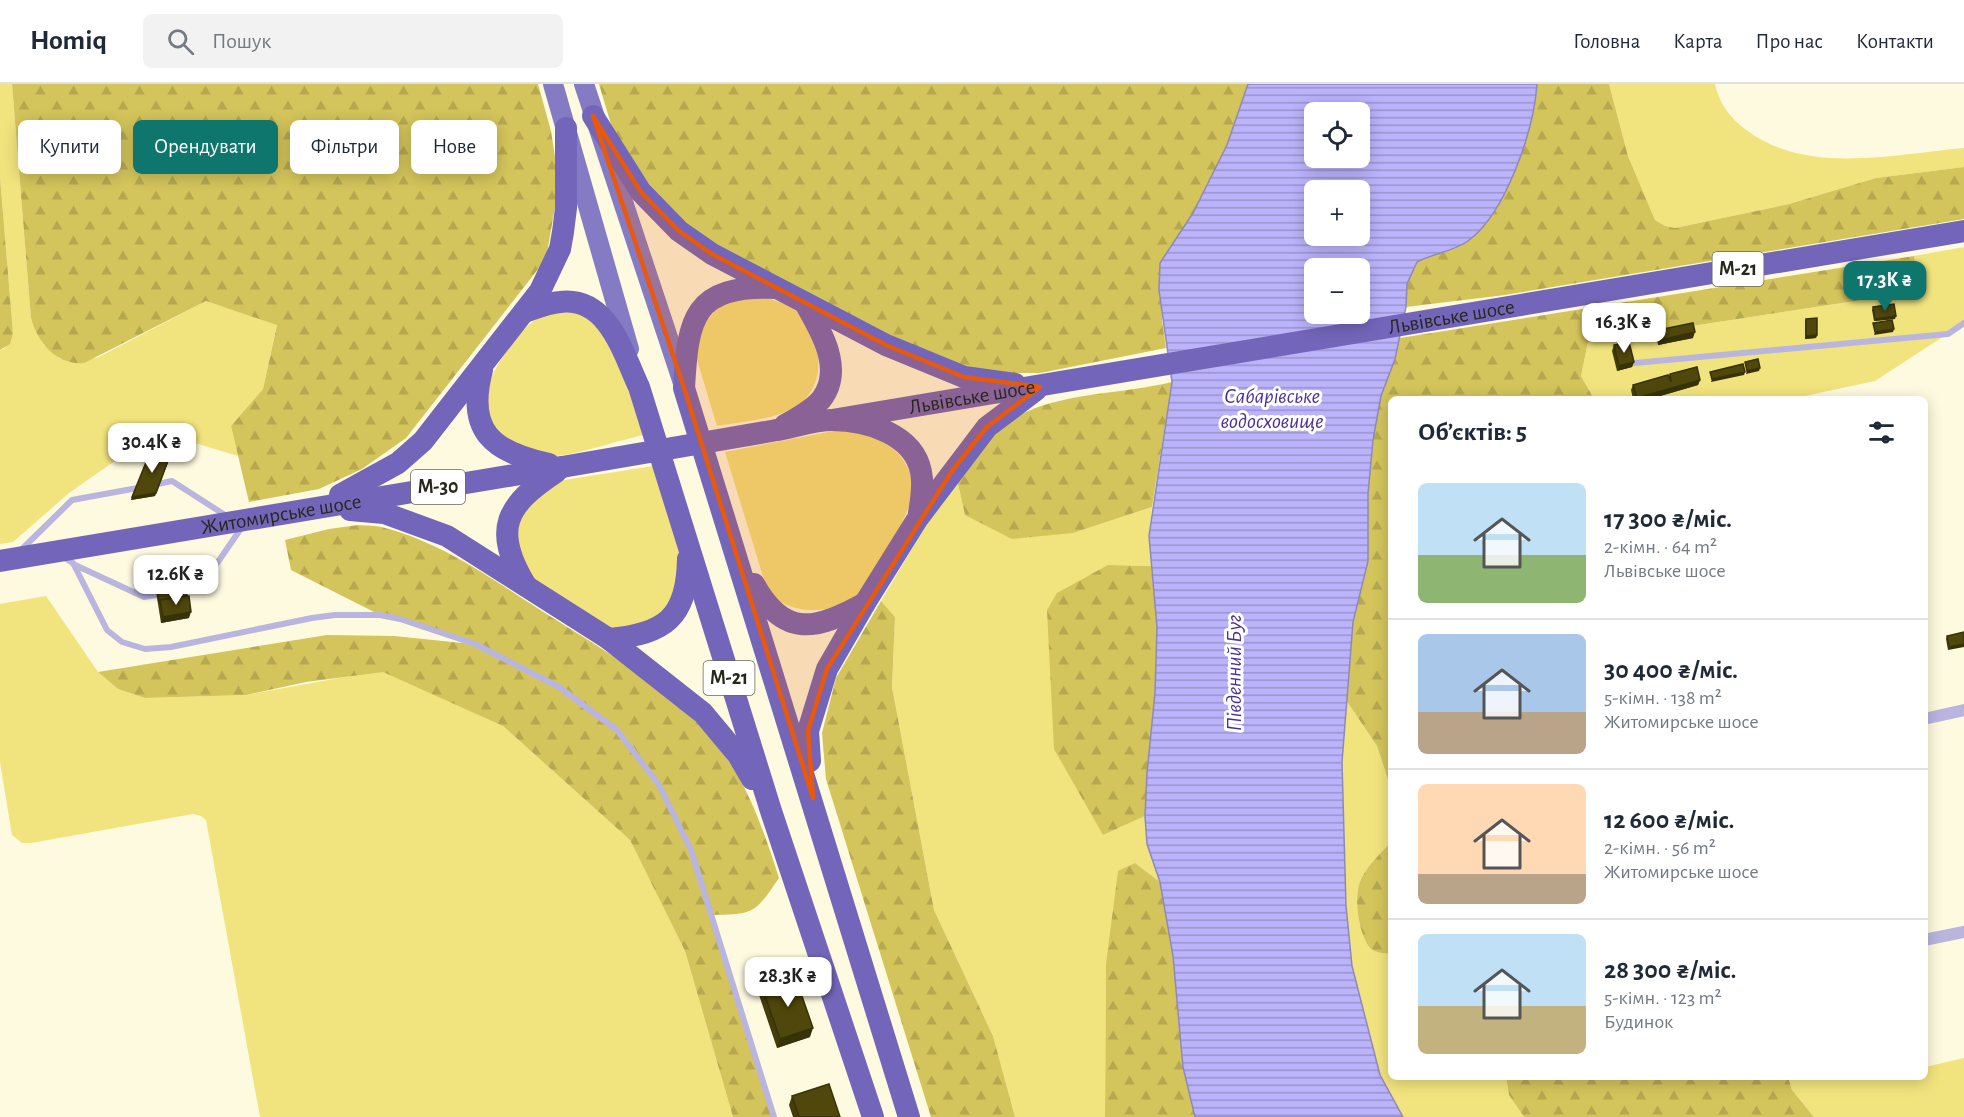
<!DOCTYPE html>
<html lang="uk">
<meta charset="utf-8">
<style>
:root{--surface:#fff;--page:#f2f2f3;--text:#1f2937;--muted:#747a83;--line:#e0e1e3;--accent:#0f766e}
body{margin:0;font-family:"Alegreya Sans",sans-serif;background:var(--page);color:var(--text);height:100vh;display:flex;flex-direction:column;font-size:22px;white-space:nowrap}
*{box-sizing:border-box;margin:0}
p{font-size:20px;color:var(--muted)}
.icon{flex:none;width:33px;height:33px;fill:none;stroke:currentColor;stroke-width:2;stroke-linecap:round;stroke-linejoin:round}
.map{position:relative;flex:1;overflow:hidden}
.drawer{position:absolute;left:1388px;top:312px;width:540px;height:684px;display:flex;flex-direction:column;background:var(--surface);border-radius:9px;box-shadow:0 3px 15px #0003}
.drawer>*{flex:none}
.guide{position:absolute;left:18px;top:36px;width:570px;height:54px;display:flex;gap:12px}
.buttons{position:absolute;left:1304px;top:18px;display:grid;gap:12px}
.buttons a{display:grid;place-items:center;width:66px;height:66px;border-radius:9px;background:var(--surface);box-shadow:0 3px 15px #0003;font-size:30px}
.price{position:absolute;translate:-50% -51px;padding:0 14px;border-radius:12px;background:#fff;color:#222;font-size:20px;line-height:39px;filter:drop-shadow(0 2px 3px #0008)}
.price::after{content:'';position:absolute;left:50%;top:36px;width:18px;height:14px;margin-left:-9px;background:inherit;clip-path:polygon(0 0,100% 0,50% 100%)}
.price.active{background:var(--accent);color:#fff}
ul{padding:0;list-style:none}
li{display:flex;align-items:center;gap:18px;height:150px;padding:0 30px}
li+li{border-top:2px solid var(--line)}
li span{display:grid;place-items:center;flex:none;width:168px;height:120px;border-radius:9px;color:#555}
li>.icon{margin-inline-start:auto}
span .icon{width:72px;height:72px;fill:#fffc;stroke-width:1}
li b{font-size:26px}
h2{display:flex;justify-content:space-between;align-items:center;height:72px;padding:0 30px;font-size:26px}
.pill{padding:0 21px;border-radius:9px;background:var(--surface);box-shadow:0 3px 15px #0003;font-size:21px;line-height:54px}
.pill.active{background:var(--accent);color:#fff}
header{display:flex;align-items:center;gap:36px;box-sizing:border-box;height:84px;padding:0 30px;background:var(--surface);border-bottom:2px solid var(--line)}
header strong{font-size:28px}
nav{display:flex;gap:33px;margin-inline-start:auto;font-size:21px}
.search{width:420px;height:54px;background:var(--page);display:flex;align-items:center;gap:15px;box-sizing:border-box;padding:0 21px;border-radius:9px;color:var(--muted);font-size:22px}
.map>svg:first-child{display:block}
</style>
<header>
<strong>Homiq</strong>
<div class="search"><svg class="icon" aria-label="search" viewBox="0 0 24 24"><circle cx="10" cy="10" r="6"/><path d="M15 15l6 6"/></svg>Пошук</div>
<nav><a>Головна</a><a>Карта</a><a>Про нас</a><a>Контакти</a></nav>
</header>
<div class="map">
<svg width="1964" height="1033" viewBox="0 0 1964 1033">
<defs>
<pattern id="forest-firs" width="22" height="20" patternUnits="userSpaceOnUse" patternTransform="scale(1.5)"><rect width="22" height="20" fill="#d3c45b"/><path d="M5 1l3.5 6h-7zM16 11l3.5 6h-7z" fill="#b5a84f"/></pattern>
<pattern id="water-rules" width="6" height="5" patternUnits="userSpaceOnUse" patternTransform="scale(1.5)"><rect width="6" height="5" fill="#bbb3fb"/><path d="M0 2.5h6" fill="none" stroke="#9892cb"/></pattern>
</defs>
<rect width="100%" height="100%" fill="#fdfadf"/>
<path fill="#f1e37d" d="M 0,0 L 12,0 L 31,234 L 43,260 L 60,275 L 97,274 L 206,217 L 277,240 L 263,305 L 231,342 L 238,372 L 168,351 L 145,356 L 69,409 L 13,458 L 0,460 L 0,266 L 4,265 L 13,249 L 0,93 Z
M 1609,0 L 1715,0 C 1719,19 1730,34 1745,45 C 1805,92 1895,70 1964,64 L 1964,83 L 1876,94 L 1789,120 L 1675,144 L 1665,142 L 1655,136 L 1628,72 Z
M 1964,163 L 1964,239 L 1875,297 L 1791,315 L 1594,315 L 1581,292 L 1588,258 L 1920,207 L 1914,172 Z
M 759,212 C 773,216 787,219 797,228 C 821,250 828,297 801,319 C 779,336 743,337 717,342 L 695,269 L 705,239 L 715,227 L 727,218 Z
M 571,228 L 590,234 L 619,272 L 643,351 C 624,355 569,373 553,372 C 546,372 538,367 531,365 C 470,347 479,300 513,259 C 521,249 528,239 539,234 C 549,229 560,229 571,228 Z
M 854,346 C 876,355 899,361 908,385 C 912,392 912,403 912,412 C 910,426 875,497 865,506 C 844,527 804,533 779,517 C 773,514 769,504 765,499 L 725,368 L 834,347 Z
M 653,382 L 680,465 L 682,479 L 666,534 L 620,551 L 538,500 L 516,470 L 521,421 L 558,397 Z
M 956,391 L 965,431 L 1073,449 L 1152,423 L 1149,452 L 1151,482 L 1108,481 L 1103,751 L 1145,732 L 1147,760 L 1160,798 L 1135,779 L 1106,880 L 1105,1033 L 1015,1033 L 993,952 L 934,826 L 892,603 L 895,533 L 881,517 Z
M 46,512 L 98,588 L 118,605 L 145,614 L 246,611 L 383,586 L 503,642 L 630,756 L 685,867 L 733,1033 L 260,1033 L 206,736 L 201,732 L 193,730 L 31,759 L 22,759 L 12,751 L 0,678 L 0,520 Z
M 1346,616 L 1377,662 L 1390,702 L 1390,759 C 1380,770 1368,781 1361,795 C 1353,812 1358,847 1369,863 C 1374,869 1383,869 1390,870 L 1390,993 L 1506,993 L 1509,1011 L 1524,1033 L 1403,1033 L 1380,991 L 1352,882 L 1346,822 L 1342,678 Z
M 1964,974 L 1964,1033 L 1814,1033 L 1792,1006 L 1788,993 L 1924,993 L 1925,983 Z"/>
<path fill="url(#forest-firs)" d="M 12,0 L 538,0 L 551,47 L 556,80 L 555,123 L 546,175 L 406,354 L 362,385 L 319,405 L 249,418 L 231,342 L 263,305 L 277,241 L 206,217 L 84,279 C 56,281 38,259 31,234 Z
M 599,0 L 1248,0 L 1227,61 L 1193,129 L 1160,179 L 1162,236 L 1166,264 L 1040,289 L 1003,289 L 962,284 L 916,266 L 722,167 L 664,123 L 613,47 Z
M 1537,0 L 1609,0 L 1628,72 L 1655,136 L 1665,142 L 1675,144 L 1789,120 L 1876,94 L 1964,83 L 1964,135 L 1505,211 L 1406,223 L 1407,200 L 1417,178 C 1434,169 1452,168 1468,157 C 1505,130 1534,44 1537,0 Z
M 0,93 L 13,249 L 10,260 L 0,266 Z
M 1914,172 L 1920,207 L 1588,258 L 1581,292 L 1594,315 L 1390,315 L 1390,702 L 1377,662 L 1346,616 L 1353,538 L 1368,477 L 1368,410 L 1373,356 L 1381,312 L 1400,254 Z
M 1172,298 L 1152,423 L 1073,449 L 1012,455 L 965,431 L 956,391 C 968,378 979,360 992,349 C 1043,306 1111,313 1172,298 Z
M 358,441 C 366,442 376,441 385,444 C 443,459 495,497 545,529 C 606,568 677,607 721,666 C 750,705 764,748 779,794 C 755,829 755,830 713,831 L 774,1033 L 733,1033 L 685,867 L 630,756 L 503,642 L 383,588 L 306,598 L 246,611 L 145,614 L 118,605 L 98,588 L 327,551 L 394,552 L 472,560 L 380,531 L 291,486 L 285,456 L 329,445 Z
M 1108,481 L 1151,482 C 1153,502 1156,522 1157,542 C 1159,605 1147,669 1145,732 L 1103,751 L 1054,665 L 1047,526 L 1057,509 Z
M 881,517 L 895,533 L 892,603 L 934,826 L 993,952 L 1015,1033 L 931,1033 L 826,695 L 822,649 L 836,594 Z
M 1390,759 L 1390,870 C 1383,869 1374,869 1369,863 C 1358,847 1353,812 1361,795 C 1368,781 1380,770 1390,759 Z
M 1135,779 L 1160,798 L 1173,872 L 1183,983 L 1195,1033 L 1105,1033 L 1106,880 L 1118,787 Z
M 1506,993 L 1788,993 L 1792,1006 L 1814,1033 L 1524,1033 L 1509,1011 Z"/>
<path fill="url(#water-rules)" stroke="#8f89b8" stroke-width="1.5" fill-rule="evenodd" d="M 1248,0 L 1537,0 C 1534,46 1506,129 1468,157 C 1452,168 1434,169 1417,178 L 1407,200 L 1406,223 L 1395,275 L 1381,312 L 1373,356 L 1368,410 L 1368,477 L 1353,538 L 1342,678 L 1346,822 L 1352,882 L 1380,991 L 1403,1033 L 1195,1033 L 1183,983 L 1173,872 L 1160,798 L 1147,760 L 1145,732 L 1147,689 L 1155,609 L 1157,543 L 1149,452 L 1172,298 L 1159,206 L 1160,179 L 1193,129 L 1227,61 ZM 1314,28 L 1359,28 L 1359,74 L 1314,74 ZM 1314,106 L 1359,106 L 1359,152 L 1314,152 ZM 1314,184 L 1359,184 L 1359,230 L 1314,230 Z"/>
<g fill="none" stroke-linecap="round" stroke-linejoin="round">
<path stroke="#b9b5de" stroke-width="6" d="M 1635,279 L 1948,250 L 1964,239
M 153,401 L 172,397 L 228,433
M 21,466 L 72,416 L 143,403
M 63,473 L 73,479 L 107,546 L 122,558 L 145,565 L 171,563 L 312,534 L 335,531 L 380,531 L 400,535 L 475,560 L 559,603 L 617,646 L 659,701 L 691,766 L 774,1033
M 73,480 L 144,513 L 163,510
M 179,507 L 200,504 L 242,443"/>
<path stroke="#b9b5de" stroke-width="12" d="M 1924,635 L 1964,626
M 1924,856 L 1964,848"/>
<path stroke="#857bc4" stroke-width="20" d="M 553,0 L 629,265
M 584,0 L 683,299"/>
<g stroke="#7365b9" stroke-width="22">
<path d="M 593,32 L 641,108 L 679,147 L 712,170 L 886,261 L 964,293 L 1015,300"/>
<path d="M 775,204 C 693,201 688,234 684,304 L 909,1033"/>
<path d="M 524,228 C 536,224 548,219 560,218 C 608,212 623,269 639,303 L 771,727 L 873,1033"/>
<path d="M 482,286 C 466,347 492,368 549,380"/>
<path id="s1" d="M 832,336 L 1964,147"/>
<path d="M 785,341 C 797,334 815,325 823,313 C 843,284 821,247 806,221"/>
<path d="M 777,346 C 795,343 814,336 832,336 C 866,336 914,350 921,388 C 924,402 921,416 919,429"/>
<path d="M 340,411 L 398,379 L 423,357 L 540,207 L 560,165 L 563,148 L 566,124 L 566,44"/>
<path d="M 350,426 L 384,429 L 447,452 L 609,555 L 703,629 L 738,671 L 752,695"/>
<path id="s2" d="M 0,477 L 562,383"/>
<path d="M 525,500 C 492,445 506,421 556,388"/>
<path d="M 754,500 C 784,555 817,546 865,519"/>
<path d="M 609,555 C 665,550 687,534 688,475"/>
<path d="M 810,677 L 808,647 L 827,585 L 865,519 L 918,434 L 987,343 L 1036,306"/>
</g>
<path stroke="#7365b9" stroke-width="22" d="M 562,383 L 777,346"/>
</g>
<path fill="#443d09" d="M 1873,223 L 1895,235 L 1874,237 L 1872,226 Z
M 1806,235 L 1817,251 L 1816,254 L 1805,255 L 1805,237 Z
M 1658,246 L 1693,254 L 1658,261 L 1656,252 Z
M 1614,261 L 1634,278 L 1632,283 L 1617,287 L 1612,267 Z
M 1670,290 L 1700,296 L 1698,301 L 1650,315 L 1633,315 L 1631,306 L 1633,301 L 1669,292 Z
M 170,346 L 155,412 L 131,416 L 148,374 L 145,356 L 147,351 Z
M 156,498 L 189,534 L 161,539 L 155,501 Z
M 1964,548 L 1948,566 L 1946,555 L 1947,552 Z
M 762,903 L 810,953 L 777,964 L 759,911 Z
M 792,1012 L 840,1033 L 793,1033 L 789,1021 Z"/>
<path fill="#373208" d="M 1896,232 L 1895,235 L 1874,237 L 1875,235 Z
M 1894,245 L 1893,248 L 1874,251 L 1875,248 Z
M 1695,248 L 1693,254 L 1658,261 L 1660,256 Z
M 1817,251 L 1816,254 L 1805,255 L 1806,252 Z
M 1634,278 L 1632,283 L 1617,287 L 1619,282 Z
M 1760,284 L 1759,287 L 1746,290 L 1747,287 Z
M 1745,288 L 1744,291 L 1711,298 L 1712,295 Z
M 1700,296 L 1698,301 L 1650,315 L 1636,315 L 1637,314 Z
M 174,363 L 155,412 L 131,416 L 150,368 Z
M 191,528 L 189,534 L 161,539 L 163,533 Z
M 1964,560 L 1964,563 L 1948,566 L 1949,563 Z
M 813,944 L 810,953 L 777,964 L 780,955 Z"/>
<path fill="#4f470b" stroke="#373208" stroke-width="1.5" d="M 1894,220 L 1896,232 L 1875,235 L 1873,223 Z
M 1817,234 L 1817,251 L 1806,252 L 1806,235 Z
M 1892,236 L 1894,245 L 1875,248 L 1873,239 Z
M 1693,239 L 1695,248 L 1660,256 L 1658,246 Z
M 1629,258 L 1634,278 L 1619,282 L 1614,261 Z
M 1758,275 L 1760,284 L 1747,287 L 1745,278 Z
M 1743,280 L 1745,288 L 1712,295 L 1710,288 Z
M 1697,283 L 1700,296 L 1637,314 L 1633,301 L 1668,291 L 1671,298 L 1670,290 Z
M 170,346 L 174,363 L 150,368 L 147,351 Z
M 172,366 L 156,409 L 132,413 L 149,371 Z
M 184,494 L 187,512 L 160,516 L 159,519 L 156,498 Z
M 189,512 L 191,528 L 163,533 L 160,516 Z
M 1964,548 L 1964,560 L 1949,563 L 1947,552 Z
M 795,892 L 813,944 L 780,955 L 762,903 Z
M 829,1000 L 840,1033 L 799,1033 L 792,1012 Z"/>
<path fill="#e8590c" fill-opacity="0.2" stroke="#e8590c" stroke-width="4.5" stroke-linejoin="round" d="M 593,32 L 641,108 L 679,147 L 712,170 L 886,261 L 964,293 L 1040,303 L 987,343 L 952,387 L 827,585 L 808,647 L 813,714 L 684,304 Z"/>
<g text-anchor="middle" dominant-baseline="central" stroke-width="6" stroke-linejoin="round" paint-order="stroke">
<g fill="#fff" stroke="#686861" stroke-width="1.5">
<rect x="1712.5" y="168" width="51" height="34" rx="4.5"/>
<rect x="411" y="386" width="54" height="34" rx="4.5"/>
<rect x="703.5" y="577" width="51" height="34" rx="4.5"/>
</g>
<g font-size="20" font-weight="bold" fill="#28271d">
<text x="1738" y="185">М-21</text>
<text x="438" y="403">М-30</text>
<text x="729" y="594">М-21</text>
</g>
<g font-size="21" fill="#28271d" stroke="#fff">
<text stroke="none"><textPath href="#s1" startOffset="628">Львівське шосе</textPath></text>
<text stroke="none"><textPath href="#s1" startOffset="142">Львівське шосе</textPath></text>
<text stroke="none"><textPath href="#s2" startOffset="285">Житомирське шосе</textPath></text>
</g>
<g font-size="22" font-style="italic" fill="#4c3298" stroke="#fff">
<text x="1272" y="312">Сабарівське<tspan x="1272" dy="25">водосховище</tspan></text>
<text transform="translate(1234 589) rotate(-90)">Південний Буг</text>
</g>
</g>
</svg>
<div class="buttons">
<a><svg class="icon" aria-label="locate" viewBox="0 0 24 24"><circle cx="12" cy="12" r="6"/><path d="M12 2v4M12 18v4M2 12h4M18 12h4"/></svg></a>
<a>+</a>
<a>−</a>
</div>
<b class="price active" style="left:1885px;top:228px">17.3K ₴</b>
<b class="price" style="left:1624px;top:270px">16.3K ₴</b>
<b class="price" style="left:152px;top:390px">30.4K ₴</b>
<b class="price" style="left:176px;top:522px">12.6K ₴</b>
<b class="price" style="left:788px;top:924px">28.3K ₴</b>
<div class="guide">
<a class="pill">Купити</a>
<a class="pill active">Орендувати</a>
<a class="pill">Фільтри</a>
<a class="pill">Нове</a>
</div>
<section class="drawer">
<h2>Об’єктів: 5<svg class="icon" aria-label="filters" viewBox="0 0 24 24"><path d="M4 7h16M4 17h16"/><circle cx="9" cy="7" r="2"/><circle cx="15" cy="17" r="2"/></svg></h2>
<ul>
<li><span style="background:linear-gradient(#bfe0f5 60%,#8fb573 0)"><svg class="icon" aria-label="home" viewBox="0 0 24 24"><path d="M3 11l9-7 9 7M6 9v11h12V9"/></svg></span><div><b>17 300 ₴/міс.</b><p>2-кімн. · 64 m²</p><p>Львівське шосе</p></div></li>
<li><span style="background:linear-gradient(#a9c7e8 65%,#b9a48a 0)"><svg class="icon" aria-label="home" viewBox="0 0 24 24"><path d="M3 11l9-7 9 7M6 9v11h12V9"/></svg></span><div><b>30 400 ₴/міс.</b><p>5-кімн. · 138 m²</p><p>Житомирське шосе</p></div></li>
<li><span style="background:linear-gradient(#ffd9b3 75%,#b9a48a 0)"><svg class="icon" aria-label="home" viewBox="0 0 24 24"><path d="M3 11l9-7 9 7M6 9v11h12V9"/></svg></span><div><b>12 600 ₴/міс.</b><p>2-кімн. · 56 m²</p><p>Житомирське шосе</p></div></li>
<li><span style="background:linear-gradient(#bfe0f5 60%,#c2b280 0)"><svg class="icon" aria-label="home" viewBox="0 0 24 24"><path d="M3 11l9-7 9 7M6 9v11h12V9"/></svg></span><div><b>28 300 ₴/міс.</b><p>5-кімн. · 123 m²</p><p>Будинок</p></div></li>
</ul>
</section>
</div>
